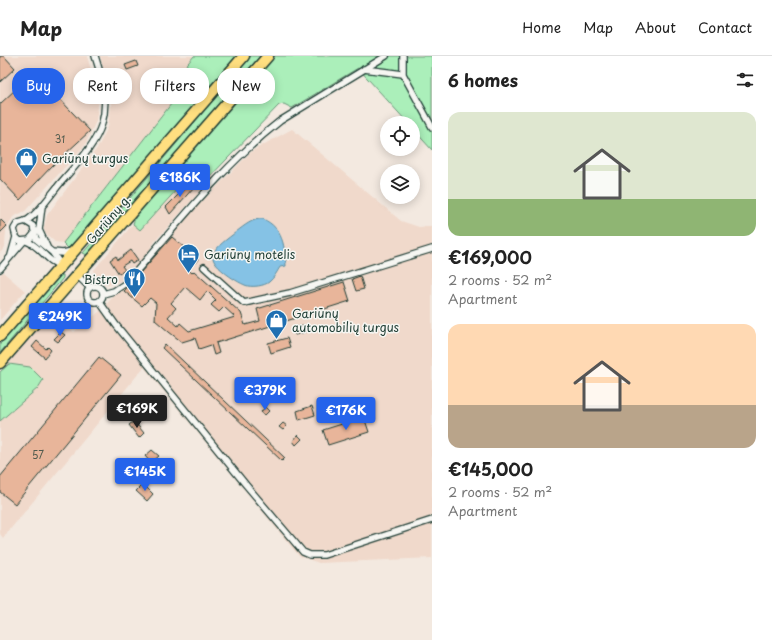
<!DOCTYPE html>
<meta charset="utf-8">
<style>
:root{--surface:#fff;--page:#f6f6f6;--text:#222;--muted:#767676;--line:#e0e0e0;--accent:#2563eb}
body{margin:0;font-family:"Playpen Sans",sans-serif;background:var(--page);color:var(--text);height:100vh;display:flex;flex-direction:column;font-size:15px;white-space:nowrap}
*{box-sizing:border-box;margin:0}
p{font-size:13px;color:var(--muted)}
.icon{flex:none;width:22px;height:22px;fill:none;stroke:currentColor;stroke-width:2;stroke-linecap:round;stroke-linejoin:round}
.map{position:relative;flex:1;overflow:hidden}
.sheet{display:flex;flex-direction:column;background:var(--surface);width:340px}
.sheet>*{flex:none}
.banner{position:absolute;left:12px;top:12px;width:360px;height:36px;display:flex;gap:8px}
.buttons{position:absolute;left:380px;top:60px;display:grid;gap:8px}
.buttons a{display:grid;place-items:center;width:40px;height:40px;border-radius:50%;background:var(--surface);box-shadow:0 2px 10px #0003;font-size:20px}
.price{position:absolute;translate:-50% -34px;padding:0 9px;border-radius:4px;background:var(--accent);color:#fff;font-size:13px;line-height:26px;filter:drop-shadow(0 1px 2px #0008)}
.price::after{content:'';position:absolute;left:50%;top:24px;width:12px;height:9px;margin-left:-6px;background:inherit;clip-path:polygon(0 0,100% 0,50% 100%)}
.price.active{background:#222;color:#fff}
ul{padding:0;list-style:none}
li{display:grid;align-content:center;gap:8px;height:212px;padding:0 16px}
li span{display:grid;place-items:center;height:124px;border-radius:12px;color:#555}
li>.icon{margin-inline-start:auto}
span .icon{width:72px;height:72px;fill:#fffc;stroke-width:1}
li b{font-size:17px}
h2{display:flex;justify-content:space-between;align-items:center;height:48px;padding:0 16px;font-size:17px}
.pill{padding:0 14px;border-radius:16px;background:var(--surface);box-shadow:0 2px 10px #0003;font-size:14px;line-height:36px}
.pill.active{background:var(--accent);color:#fff}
header{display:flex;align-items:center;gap:24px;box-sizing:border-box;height:56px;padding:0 20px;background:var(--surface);border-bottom:1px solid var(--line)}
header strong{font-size:19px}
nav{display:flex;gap:22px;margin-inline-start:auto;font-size:14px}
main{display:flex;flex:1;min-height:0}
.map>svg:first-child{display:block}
</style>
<header>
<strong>Map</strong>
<nav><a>Home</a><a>Map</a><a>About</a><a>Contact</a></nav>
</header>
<main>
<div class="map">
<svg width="432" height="584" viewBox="0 0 432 584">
<rect width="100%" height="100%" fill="#f3e9e0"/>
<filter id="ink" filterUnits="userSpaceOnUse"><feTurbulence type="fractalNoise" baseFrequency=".025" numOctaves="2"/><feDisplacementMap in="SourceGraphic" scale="8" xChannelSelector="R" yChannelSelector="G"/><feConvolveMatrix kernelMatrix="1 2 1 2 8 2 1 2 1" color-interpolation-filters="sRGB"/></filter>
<g filter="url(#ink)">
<path fill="#f0d9cb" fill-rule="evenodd" d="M 0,0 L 87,0 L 99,42 L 96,65 L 85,89 L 25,155 L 13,161 L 6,174 L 5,191 L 0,197 Z
M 100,0 L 194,0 L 183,13 L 190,24 L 63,187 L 55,186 L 45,177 L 44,172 L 47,159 L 98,91 L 108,71 L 111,52 L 110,38 Z
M 292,73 L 401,165 L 419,171 L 432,170 L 432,502 L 319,507 L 299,500 L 144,311 L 3,482 L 0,478 L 0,365 L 38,332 L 43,324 L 36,317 L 9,308 L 4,311 L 49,260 L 58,269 L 61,266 L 74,276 L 99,256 L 188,160 L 252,95 ZM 255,164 L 267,164 L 282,182 L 282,210 L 274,221 L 265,228 L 254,230 L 242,228 L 227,218 L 214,199 L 219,191 Z
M 191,119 L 204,131 L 155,185 L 143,204 L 121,225 L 108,229 L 99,226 L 93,221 L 94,214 L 133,168 L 140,174 Z
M 3,216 L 25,235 L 0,264 L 0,219 Z"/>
<path fill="#abefba" stroke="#659677" d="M 194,0 L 236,0 L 77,185 L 68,192 L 63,187 L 189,25 L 183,13 Z
M 251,0 L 260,0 L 88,198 L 87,199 L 83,197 Z
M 275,0 L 432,0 L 432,94 L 413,73 L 413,67 L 408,67 L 358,12 L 292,52 L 284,48 L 279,49 L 202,129 L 190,119 L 140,174 L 133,168 L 136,159 Z
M 60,219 L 63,219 L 63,222 L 0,297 L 0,288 Z
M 9,308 L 30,311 L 43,324 L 38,332 L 0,365 L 0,316 Z"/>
<path fill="#85c2e5" stroke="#5c8d9e" d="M 263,163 C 283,172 285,191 286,210 L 280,211 C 277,216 274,222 269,226 C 264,230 254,231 248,230 C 239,228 212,210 213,201 C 214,191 229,182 236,176 C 244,170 253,162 263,163 Z"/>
<path fill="#e8b59a" stroke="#1f3d34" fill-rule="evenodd" d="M 0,0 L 4,0 L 15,12 L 0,26 Z
M 136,5 L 138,10 L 127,14 L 125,9 Z
M 34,16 L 90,75 L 52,110 L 20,144 L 0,123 L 0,48 Z
M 191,126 L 195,130 L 170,158 L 166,151 Z
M 0,163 L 7,170 L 0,177 Z
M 172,181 L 198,203 L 195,207 L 187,200 L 181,207 L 192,217 L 194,215 L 241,257 L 245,269 L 260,265 L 257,253 L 344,226 L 350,245 L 216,287 L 219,297 L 214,299 L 211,289 L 199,293 L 195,282 L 182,286 L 169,276 L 155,264 L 156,247 L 150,242 L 142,250 L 124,235 ZM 185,231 L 200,244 L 207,235 L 216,244 L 211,249 L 219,256 L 224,251 L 235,261 L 189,275 L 180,267 L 178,270 L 168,261 L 176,252 L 171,247 Z
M 131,194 L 138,204 L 132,208 L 130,205 L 122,210 L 125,214 L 119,218 L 110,204 L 116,200 L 118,204 Z
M 360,220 L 364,233 L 356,235 L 352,223 Z
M 303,270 L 305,276 L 295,279 L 293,272 Z
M 61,276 L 65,279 L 58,286 L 54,283 Z
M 287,282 L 290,291 L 271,297 L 268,287 Z
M 37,285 L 46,293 L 48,291 L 51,294 L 45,302 L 32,291 Z
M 165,288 L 285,402 L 282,405 L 162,292 Z
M 99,301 L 121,319 L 15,448 L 0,436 L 0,421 Z
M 250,335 L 252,343 L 248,344 L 246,336 Z
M 312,350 L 315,359 L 299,364 L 297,355 Z
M 265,351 L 269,355 L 265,359 L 261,356 Z
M 364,361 L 369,376 L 328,389 L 323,374 Z
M 134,365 L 144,377 L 139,382 L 129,369 Z
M 283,367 L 287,370 L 283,374 L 279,371 Z
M 298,379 L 302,383 L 296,389 L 293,385 Z
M 152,394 L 159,400 L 151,407 L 145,400 Z
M 143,428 L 153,438 L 147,445 L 136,435 Z"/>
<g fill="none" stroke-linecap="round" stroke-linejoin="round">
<defs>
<path id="street" d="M 403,0 L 403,18
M 364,13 L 403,18 L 432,71
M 42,150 L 39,174 L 47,191
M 25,165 L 33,170 L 36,183 L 52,196 L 62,210
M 34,178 L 29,184 L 20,185 L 16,181 L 14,173 L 17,168 C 20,166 23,166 26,165 C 38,159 53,135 63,124 C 104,78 115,61 95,0
M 26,185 C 41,190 46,206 62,210
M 52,196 L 63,197 L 72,195
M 11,199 L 16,181
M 204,211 L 244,247 L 290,237 L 432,193
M 0,213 L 24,185
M 77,219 L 90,232
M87 238a8 8 0 1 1 16 0a8 8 0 1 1-16 0Z
M 103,238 L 114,235 L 126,227 C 176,171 220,112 280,65 L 386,0
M 99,245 L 116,269 L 246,429 L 303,496 L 310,499 L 324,499 L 432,464"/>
<path id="highway" d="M 0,280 L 244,0
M 0,307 L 268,0"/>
</defs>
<use href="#street" stroke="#1f3d34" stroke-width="8"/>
<use href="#highway" stroke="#1f3d34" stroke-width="13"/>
<use href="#street" stroke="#f6f6f2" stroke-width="5.5"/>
<use href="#highway" stroke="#ffdf80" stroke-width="10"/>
</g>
</g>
<defs>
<symbol id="shop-pin" viewBox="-11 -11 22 30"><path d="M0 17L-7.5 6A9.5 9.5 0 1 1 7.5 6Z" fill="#1f6fb2" stroke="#f6f6f2"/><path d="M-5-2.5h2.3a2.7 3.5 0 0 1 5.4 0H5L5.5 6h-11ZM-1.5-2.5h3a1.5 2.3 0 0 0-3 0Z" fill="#fff"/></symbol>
<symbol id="hotel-pin" viewBox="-11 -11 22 30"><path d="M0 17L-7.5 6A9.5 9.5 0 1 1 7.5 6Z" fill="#1f6fb2" stroke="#f6f6f2"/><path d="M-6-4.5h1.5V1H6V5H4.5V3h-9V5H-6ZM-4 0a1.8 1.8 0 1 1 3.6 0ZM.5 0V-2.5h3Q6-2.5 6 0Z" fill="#fff"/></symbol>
<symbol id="restaurant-pin" viewBox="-11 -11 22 30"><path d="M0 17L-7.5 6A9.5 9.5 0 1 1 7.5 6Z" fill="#1f6fb2" stroke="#f6f6f2"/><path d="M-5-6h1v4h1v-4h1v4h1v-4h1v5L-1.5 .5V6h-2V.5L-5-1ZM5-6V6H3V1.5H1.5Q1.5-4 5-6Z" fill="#fff"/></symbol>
</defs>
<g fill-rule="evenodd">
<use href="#shop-pin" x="14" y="90" width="25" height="34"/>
<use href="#hotel-pin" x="176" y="186" width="25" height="34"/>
<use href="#restaurant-pin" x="122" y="210" width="25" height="34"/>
<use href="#shop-pin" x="264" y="252" width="25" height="34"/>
</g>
<g text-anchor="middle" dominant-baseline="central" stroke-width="3" stroke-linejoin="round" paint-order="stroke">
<g font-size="10" fill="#515b4e">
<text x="60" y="82">31</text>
<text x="38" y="398">57</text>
</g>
<g font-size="12" fill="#1f3d34" stroke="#f6f6f2" text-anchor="start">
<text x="42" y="102">Gariūnų turgus</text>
<text x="204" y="198">Gariūnų motelis</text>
<text x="118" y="223" text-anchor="end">Bistro</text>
<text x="292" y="257">Gariūnų<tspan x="292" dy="14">automobilių turgus</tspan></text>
</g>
<g font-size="12" fill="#1f3d34" stroke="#f6f6f2">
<text transform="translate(108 163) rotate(-49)">Gariūnų g.</text>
</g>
</g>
</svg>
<div class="buttons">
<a><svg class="icon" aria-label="locate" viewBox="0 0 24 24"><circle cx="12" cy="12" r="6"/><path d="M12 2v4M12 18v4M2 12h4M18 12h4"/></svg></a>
<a><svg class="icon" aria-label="layers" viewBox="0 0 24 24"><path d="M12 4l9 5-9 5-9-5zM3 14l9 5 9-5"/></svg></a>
</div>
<b class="price" style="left:180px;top:142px">€186K</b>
<b class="price" style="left:60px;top:281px">€249K</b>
<b class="price" style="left:265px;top:355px">€379K</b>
<b class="price active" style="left:137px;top:373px">€169K</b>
<b class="price" style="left:346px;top:375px">€176K</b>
<b class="price" style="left:145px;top:436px">€145K</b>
<div class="banner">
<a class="pill active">Buy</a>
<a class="pill">Rent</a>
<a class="pill">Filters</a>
<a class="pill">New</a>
</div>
</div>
<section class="sheet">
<h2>6 homes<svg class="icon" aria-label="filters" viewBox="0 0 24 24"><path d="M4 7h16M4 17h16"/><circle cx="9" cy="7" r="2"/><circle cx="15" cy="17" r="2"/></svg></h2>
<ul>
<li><span style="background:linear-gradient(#dfe7d0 70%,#8fb573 0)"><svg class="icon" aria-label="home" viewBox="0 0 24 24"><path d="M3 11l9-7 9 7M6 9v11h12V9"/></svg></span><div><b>€169,000</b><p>2 rooms · 52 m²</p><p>Apartment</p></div></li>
<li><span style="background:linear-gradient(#ffd9b3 65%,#b9a48a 0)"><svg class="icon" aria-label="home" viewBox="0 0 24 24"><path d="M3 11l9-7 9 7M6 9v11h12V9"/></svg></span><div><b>€145,000</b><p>2 rooms · 52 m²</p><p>Apartment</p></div></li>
</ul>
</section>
</main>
